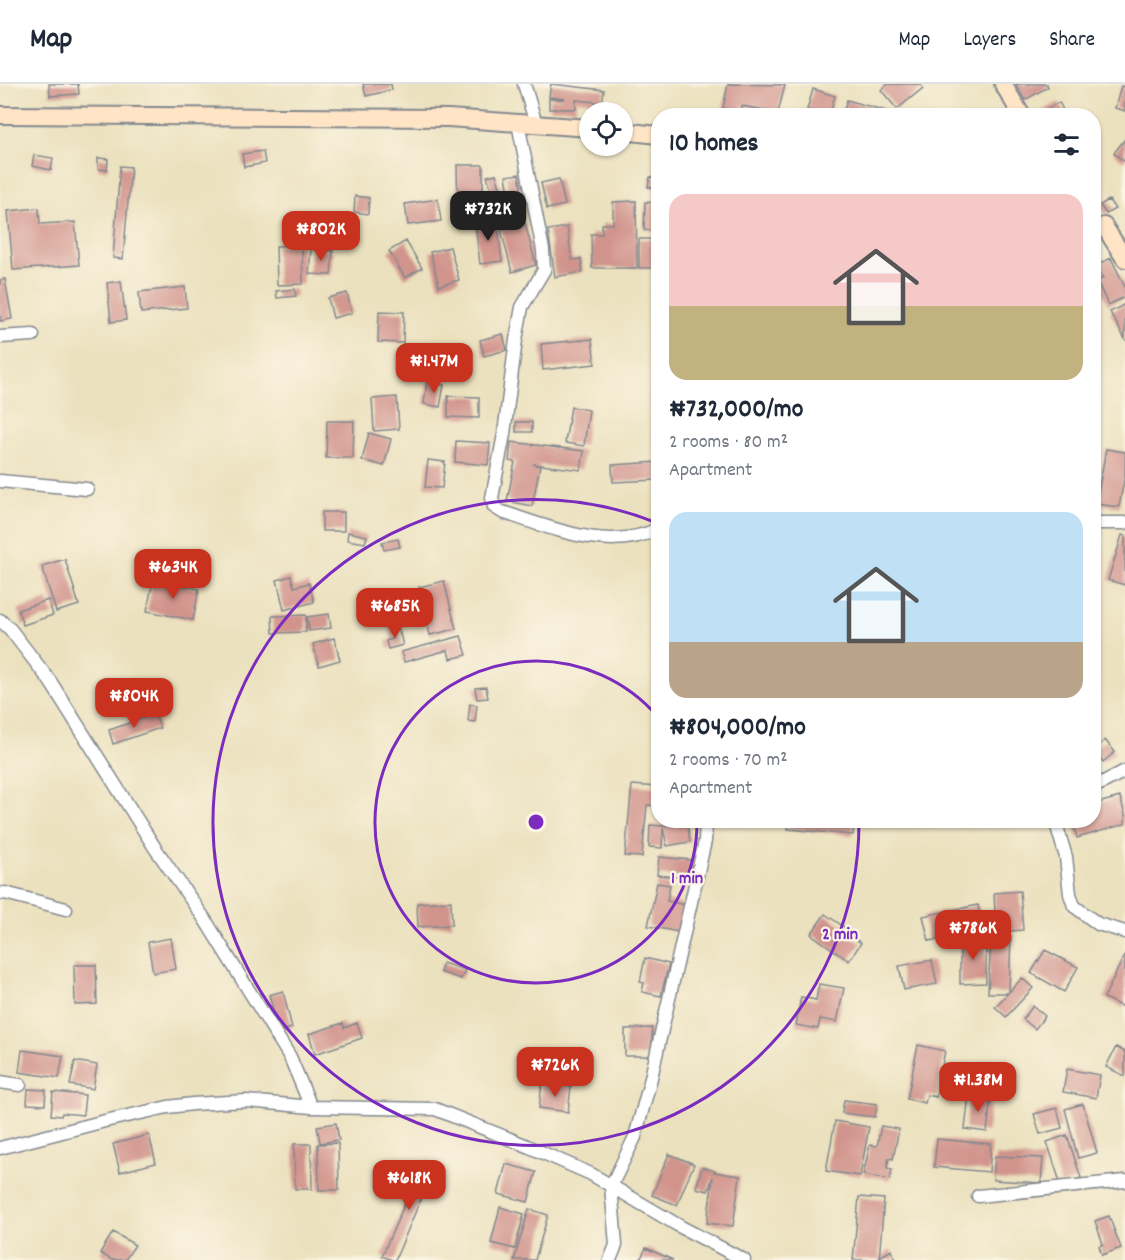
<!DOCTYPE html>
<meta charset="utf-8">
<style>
:root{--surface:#fff;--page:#f2f2f3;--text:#1f2937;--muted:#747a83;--line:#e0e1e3;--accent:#c8321e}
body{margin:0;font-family:Dekko,sans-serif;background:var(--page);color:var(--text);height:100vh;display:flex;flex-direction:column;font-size:22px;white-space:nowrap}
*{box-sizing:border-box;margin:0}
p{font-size:20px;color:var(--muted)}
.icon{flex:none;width:33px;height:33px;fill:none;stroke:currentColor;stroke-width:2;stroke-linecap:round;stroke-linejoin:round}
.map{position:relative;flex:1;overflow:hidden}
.sheet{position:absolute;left:651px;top:24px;width:450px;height:720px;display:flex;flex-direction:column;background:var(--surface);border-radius:24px;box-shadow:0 2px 4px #0004}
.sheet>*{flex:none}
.tools{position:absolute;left:579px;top:18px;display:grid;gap:12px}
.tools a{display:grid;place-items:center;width:54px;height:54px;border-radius:50%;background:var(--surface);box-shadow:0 2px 4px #0004;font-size:30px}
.price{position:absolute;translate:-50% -51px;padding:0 14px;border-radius:12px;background:var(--accent);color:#fff;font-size:20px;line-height:39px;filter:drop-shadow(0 2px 3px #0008)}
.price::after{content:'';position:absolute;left:50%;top:36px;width:18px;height:14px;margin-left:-9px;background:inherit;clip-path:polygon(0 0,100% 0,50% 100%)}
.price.current{background:#222;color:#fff}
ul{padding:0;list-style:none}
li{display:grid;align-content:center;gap:12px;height:318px;padding:0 18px}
li span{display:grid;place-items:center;height:186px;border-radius:18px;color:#555}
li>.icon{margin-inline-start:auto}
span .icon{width:108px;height:108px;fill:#fffc;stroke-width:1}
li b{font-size:26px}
h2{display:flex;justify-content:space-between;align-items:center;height:72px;padding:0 18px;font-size:26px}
header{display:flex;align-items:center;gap:36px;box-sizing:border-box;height:84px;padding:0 30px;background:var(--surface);border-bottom:2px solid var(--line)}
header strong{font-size:28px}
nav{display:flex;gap:33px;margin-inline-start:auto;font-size:21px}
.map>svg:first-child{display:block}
</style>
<header>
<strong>Map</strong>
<nav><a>Map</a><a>Layers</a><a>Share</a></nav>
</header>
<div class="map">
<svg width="1125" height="1176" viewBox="0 0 1125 1176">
<rect width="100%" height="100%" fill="#fcf5e5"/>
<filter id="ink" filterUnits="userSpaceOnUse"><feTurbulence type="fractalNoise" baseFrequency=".0167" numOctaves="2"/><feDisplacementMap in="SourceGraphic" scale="12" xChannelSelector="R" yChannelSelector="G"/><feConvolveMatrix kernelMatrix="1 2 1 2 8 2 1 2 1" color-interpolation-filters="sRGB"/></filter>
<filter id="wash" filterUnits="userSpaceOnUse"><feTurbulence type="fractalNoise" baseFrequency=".008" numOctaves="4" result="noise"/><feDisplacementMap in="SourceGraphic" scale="24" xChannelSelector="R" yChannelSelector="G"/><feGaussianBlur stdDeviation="1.35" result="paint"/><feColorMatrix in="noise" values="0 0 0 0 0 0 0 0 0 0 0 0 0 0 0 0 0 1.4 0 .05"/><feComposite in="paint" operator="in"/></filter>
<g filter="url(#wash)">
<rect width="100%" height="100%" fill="#ebe1be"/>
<g id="blocks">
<path fill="#d1948d" d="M 49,0 L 78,0 L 79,10 L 50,12 Z
M 363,0 L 391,0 L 392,6 L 366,12 Z
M 551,0 L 604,6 L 601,28 L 595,28 L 596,18 L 576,16 L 576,25 L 549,25 L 549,15 L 565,15 L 549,13 Z
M 728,0 L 785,1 L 778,29 L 742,22 L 741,28 L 723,24 Z
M 888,0 L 920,0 L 923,4 L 897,25 L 881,6 Z
M 1016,0 L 1047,0 L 1048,3 L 1025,16 Z
M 1121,2 L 1125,3 L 1125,27 L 1115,24 Z
M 813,5 L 835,12 L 829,32 L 807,26 Z
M 847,16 L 890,28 L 889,32 L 842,32 Z
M 1059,18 L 1066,32 L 1039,32 L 1038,30 Z
M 1125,55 L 1125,78 L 1114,69 Z
M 263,67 L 265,79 L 244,83 L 242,70 Z
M 34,71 L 53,74 L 51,86 L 32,82 Z
M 98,74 L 108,75 L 107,86 L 98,85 Z
M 457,81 L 483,81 L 483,129 L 458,129 Z
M 120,82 L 131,83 L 123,175 L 113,174 Z
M 496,90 L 507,127 L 499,130 L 487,92 Z
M 519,90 L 525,129 L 513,131 L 506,92 Z
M 650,93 L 658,94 L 658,104 L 648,103 Z
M 559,95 L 565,121 L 547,125 L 541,99 Z
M 656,111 L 658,111 L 658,147 L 644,146 L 645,118 L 656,119 Z
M 355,112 L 369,114 L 368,130 L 354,128 Z
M 438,115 L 441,137 L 408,141 L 405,120 Z
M 1109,116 L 1115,125 L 1106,130 L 1100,121 Z
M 636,117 L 637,184 L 592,184 L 591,150 L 602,150 L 602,140 L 613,140 L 613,118 Z
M 39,124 L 40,140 L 75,138 L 79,181 L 13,186 L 8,127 Z
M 497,135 L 502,177 L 480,180 L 475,138 Z
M 525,139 L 536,181 L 512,188 L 501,146 Z
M 567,143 L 572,176 L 581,175 L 583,188 L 555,193 L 548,146 Z
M 639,155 L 658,155 L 658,184 L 639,184 Z
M 406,157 L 422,184 L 405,194 L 389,167 Z
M 302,161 L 303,200 L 277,201 L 276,162 Z
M 450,163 L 459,196 L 439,202 L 430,168 Z
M 311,165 L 333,167 L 331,191 L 309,190 Z
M 1111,174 L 1125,203 L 1125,213 L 1108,221 L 1097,197 L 1103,194 L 1096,181 Z
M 5,195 L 12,235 L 0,237 L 0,196 Z
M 121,197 L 126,236 L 111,238 L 107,199 Z
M 185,203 L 187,224 L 141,229 L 139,208 Z
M 295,205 L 296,212 L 277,214 L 276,207 Z
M 347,209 L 352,229 L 333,234 L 328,214 Z
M 1125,220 L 1125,255 L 1110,228 Z
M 379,227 L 404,228 L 403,259 L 378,258 Z
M 503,250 L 507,266 L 484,272 L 480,256 Z
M 592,255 L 595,280 L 543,286 L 541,260 Z
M 427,298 L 444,301 L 440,323 L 424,320 Z
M 448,312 L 479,313 L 479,334 L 448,333 Z
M 397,313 L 399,345 L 374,347 L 372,315 Z
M 571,323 L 589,326 L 584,362 L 565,359 Z
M 327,337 L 354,337 L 353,374 L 326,374 Z
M 516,338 L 532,338 L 532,348 L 516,348 Z
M 369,349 L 391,355 L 384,382 L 362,376 Z
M 456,357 L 490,359 L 488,381 L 455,378 Z
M 511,358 L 584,367 L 581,386 L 533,380 L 540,382 L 532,422 L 507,417 L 515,378 L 509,377 Z
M 1106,365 L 1125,368 L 1125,391 L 1119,423 L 1096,420 Z
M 428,376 L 445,378 L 442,404 L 425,403 Z
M 658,378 L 658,396 L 613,398 L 612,381 Z
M 322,428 L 344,428 L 344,447 L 322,447 Z
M 348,448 L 367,452 L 365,459 L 347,456 Z
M 1122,451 L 1125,452 L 1125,501 L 1108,496 Z
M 398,455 L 400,463 L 384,466 L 382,458 Z
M 65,475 L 79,521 L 56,528 L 42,482 Z
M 291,492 L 294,503 L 309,499 L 314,518 L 284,526 L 277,496 Z
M 153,496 L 199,505 L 193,536 L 147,527 Z
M 444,497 L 456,545 L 430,551 L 419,503 Z
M 48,516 L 53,531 L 23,541 L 18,526 Z
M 329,530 L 331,544 L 309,547 L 307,533 Z
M 306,531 L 306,548 L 273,549 L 272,532 Z
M 398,543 L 403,561 L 388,565 L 386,557 L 392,555 L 390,545 Z
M 461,552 L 467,571 L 450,575 L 448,566 L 404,578 L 401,568 Z
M 334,554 L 340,576 L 319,582 L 313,560 Z
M 486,603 L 488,614 L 477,615 L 475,604 Z
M 470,620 L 477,621 L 475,638 L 468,637 Z
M 155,630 L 160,644 L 113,660 L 109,646 Z
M 1105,656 L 1115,668 L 1103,678 L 1094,666 Z
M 632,701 L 658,703 L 658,722 L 647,721 L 642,773 L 625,772 Z
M 1120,713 L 1125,731 L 1125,740 L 1077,754 L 1072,736 L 1094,736 L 1094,720 Z
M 789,736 L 854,736 L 853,751 L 788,745 Z
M 687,737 L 690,758 L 667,762 L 663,744 L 662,764 L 649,763 L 650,741 L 663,742 Z
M 659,773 L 691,776 L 689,794 L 657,791 Z
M 657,799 L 670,801 L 667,817 L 685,821 L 679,848 L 648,842 Z
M 1020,807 L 1023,846 L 996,848 L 994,809 Z
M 451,817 L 452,841 L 418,843 L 417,819 Z
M 978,821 L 983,846 L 929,857 L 923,832 Z
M 825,830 L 853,849 L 851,852 L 861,859 L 849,877 L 811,850 Z
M 991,851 L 1011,852 L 1009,908 L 1022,894 L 1033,904 L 1006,933 L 995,923 L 1008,909 L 988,909 Z
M 171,854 L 176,885 L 153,889 L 148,858 Z
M 960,854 L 986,854 L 986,899 L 960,900 Z
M 1045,866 L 1078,883 L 1064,908 L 1031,889 Z
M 1125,870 L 1125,924 L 1104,914 Z
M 645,874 L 669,880 L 661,912 L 642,908 L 644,899 L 640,898 Z
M 932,876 L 937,900 L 904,906 L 899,882 Z
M 443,879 L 465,886 L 461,895 L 440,888 Z
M 74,881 L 96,881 L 97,920 L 75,921 Z
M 819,900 L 844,904 L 837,938 L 820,935 L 818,945 L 796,941 L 801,913 L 816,916 Z
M 283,907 L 292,944 L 279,948 L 269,911 Z
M 1033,922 L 1045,932 L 1035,945 L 1023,935 Z
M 343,939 L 344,944 L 357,939 L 362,954 L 315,970 L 309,950 Z
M 652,944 L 652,972 L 625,972 L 625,945 Z
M 918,961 L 945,967 L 936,1013 L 927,1011 L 925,1019 L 907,1015 Z
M 1116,963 L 1125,968 L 1125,992 L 1106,983 Z
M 22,966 L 63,972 L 59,994 L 19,988 Z
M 75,977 L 97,981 L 93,1005 L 70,1001 Z
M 1067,985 L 1100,991 L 1096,1014 L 1063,1008 Z
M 542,1000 L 571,1003 L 568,1028 L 539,1024 Z
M 28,1005 L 46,1006 L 45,1021 L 27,1020 Z
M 53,1008 L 85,1011 L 83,1031 L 62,1029 L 61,1032 L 51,1031 Z
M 969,1011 L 991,1013 L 987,1048 L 965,1045 Z
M 844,1016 L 877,1020 L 875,1033 L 842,1029 Z
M 1083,1020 L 1097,1069 L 1078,1074 L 1065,1025 Z
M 1057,1024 L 1062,1044 L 1040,1050 L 1034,1030 Z
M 835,1037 L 869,1043 L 860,1092 L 826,1087 Z
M 336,1039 L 339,1056 L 320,1059 L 317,1042 Z
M 881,1042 L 899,1045 L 893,1075 L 889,1074 L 887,1084 L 892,1085 L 890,1096 L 863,1091 L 870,1061 L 877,1062 Z
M 149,1051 L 156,1079 L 120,1088 L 113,1060 Z
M 1067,1051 L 1081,1094 L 1061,1101 L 1047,1058 Z
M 937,1055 L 991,1060 L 989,1088 L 934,1083 Z
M 338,1059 L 339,1106 L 319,1106 L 318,1060 Z
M 294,1060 L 311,1060 L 312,1105 L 295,1105 Z
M 669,1070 L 694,1080 L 677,1121 L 652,1111 Z
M 995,1072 L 1043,1074 L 1041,1099 L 993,1096 Z
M 423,1077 L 435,1082 L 395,1176 L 392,1176 L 382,1172 Z
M 506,1080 L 536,1088 L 528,1118 L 498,1110 Z
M 702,1083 L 715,1087 L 714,1088 L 740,1092 L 733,1142 L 707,1139 L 713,1093 L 708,1107 L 696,1104 Z
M 859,1113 L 884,1115 L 879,1176 L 853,1176 Z
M 500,1123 L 524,1130 L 515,1165 L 491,1159 Z
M 529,1125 L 548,1131 L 535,1176 L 514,1176 Z
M 1109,1132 L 1121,1164 L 1102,1171 L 1099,1162 L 1103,1160 L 1095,1137 Z
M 113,1148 L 135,1161 L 125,1176 L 112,1176 L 100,1169 Z
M 646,1164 L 673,1176 L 640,1176 Z
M 891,1166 L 896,1175 L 882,1176 L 880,1173 Z"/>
</g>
</g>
<g filter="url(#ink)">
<use href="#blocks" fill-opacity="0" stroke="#83888e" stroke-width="1.5"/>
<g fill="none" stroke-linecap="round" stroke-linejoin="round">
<defs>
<path id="street" d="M 524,0 L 536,40
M 518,39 L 543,166 L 544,186 L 522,223 L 516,256 L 504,350 L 492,414 L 494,423 L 502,428 C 551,444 608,469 658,445
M 0,253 L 33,251
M 0,397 L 87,405
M 1094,439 L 1125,439
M 0,536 L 10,545 L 50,597 L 155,764 L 204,834 L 290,973 L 311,1023
M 1094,703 L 1125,687
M 1055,736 L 1066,773 L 1070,810 L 1074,822 L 1098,840 L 1125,848
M 0,810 L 5,809 L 66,825
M 0,998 L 20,1001
M 0,1064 L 105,1037 L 168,1023 L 193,1020 L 246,1017 L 311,1023 L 435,1025 L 525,1061 L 591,1090 L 681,1143 L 744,1176
M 978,1112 L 1125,1097
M 610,1176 L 616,1161 L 611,1102 L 635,1053 L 650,998 L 705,757 L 706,736"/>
<path id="secondary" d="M 1003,0 L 1022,32
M 0,31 L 448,34 L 590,44
M 622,47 L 658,51
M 1104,142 L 1125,175"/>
</defs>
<use href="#street" stroke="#83888e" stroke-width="15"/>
<use href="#secondary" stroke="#83888e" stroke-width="20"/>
<use href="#street" stroke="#fff" stroke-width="12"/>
<use href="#secondary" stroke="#ffe4c6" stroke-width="16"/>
</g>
</g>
<g fill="none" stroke="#7b2cbf" stroke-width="3">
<path d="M697 737A161 161 0 1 1 658 633"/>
<path d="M859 738A323 323 0 1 1 657 439"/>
</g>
<circle cx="536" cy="738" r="9" fill="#7b2cbf" stroke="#fcf5e5" stroke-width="3"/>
<g font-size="18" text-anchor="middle" font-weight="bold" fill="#7b2cbf" stroke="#fcf5e5" stroke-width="4.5" stroke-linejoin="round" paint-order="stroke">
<text x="687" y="799">1 min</text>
<text x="840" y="855">2 min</text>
</g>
</svg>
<div class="tools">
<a><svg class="icon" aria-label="locate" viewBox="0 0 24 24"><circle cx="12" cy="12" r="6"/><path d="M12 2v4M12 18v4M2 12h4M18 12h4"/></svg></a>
</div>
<b class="price current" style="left:488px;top:158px">₦732K</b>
<b class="price" style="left:321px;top:178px">₦802K</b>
<b class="price" style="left:434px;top:310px">₦1.47M</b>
<b class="price" style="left:173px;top:516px">₦634K</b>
<b class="price" style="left:395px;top:555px">₦685K</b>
<b class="price" style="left:134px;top:645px">₦804K</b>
<b class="price" style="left:973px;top:877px">₦786K</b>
<b class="price" style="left:555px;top:1014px">₦726K</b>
<b class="price" style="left:978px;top:1029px">₦1.38M</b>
<b class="price" style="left:409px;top:1127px">₦618K</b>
<section class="sheet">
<h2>10 homes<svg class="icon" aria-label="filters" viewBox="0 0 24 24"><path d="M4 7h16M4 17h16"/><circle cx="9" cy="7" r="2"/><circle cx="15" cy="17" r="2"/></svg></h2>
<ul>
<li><span style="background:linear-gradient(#f6c9c9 60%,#c2b280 0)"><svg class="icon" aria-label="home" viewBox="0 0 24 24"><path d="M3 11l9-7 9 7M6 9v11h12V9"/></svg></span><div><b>₦732,000/mo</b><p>2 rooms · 80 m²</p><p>Apartment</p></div></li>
<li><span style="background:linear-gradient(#bfe0f5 70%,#b9a48a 0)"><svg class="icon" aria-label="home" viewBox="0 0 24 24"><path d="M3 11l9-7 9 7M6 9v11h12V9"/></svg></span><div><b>₦804,000/mo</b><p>2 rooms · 70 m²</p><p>Apartment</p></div></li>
</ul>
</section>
</div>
